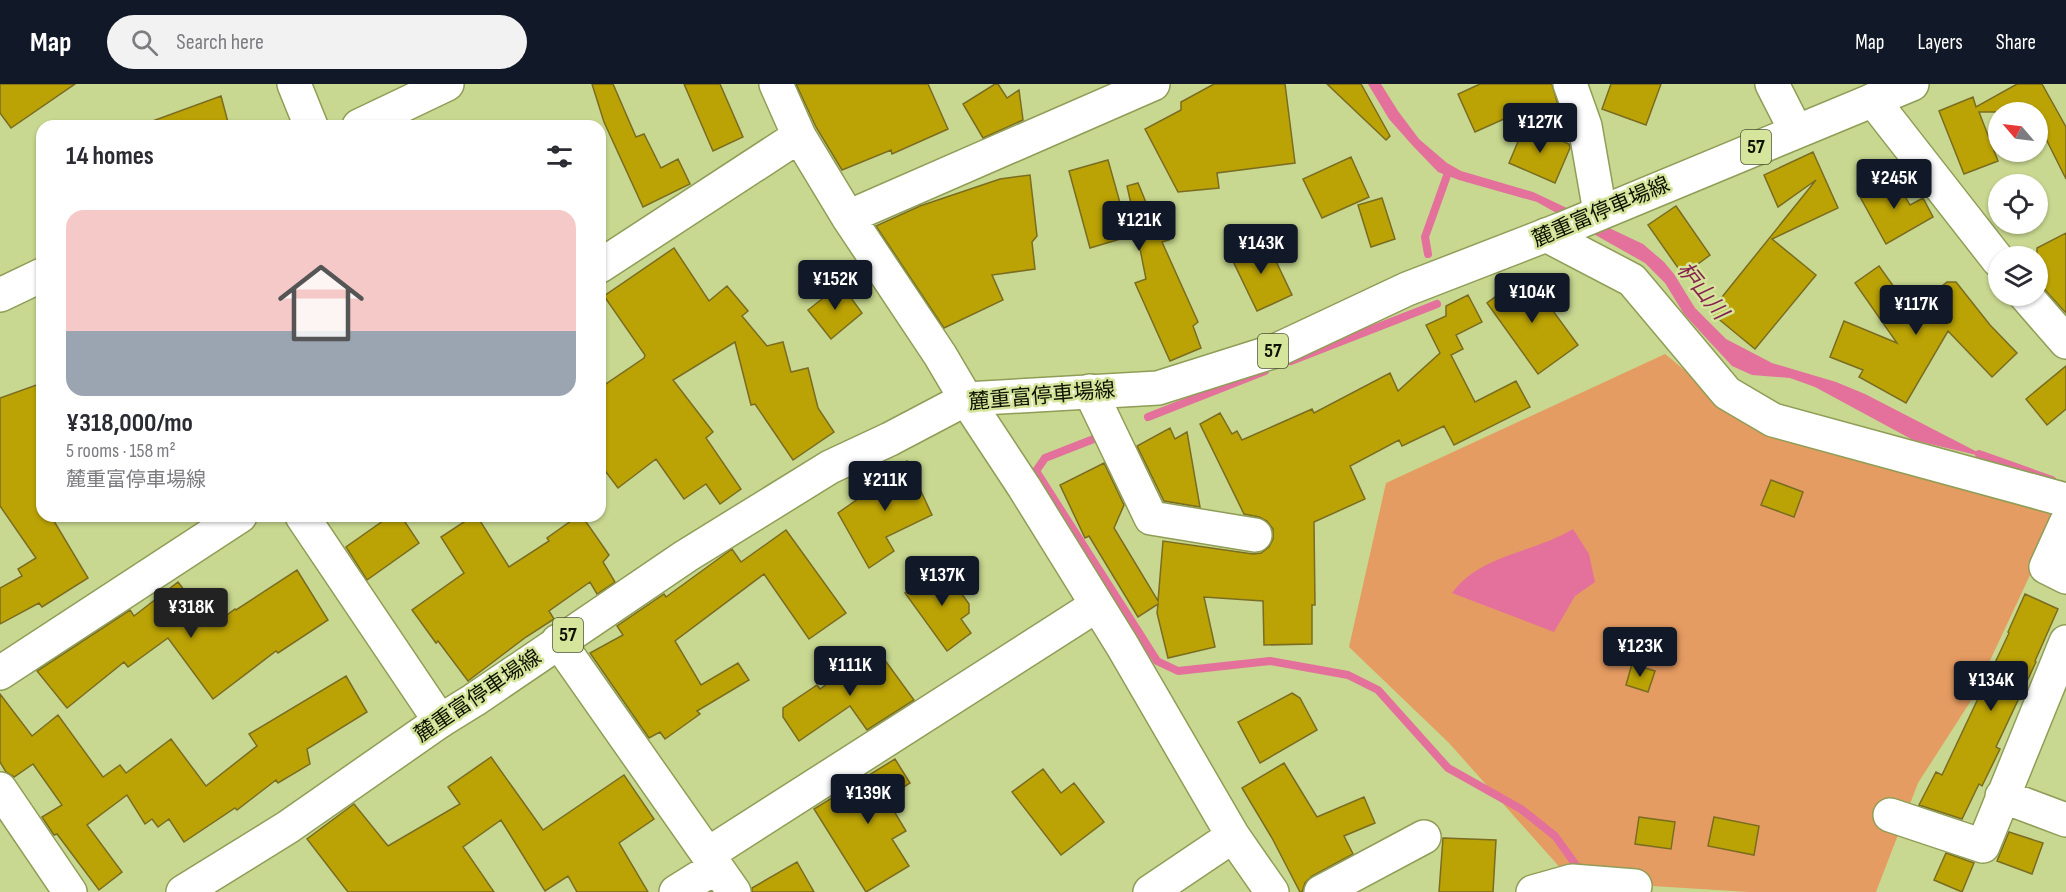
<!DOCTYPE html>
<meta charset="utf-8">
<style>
:root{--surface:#fff;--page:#f2f2f3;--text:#2b2b33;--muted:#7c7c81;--accent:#111827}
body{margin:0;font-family:"Sofia Sans Condensed","Noto Sans JP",sans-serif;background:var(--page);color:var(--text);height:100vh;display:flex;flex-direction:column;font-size:22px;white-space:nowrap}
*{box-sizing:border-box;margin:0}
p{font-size:20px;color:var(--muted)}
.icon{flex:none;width:33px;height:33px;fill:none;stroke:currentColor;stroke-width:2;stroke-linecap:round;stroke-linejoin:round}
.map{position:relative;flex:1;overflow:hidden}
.details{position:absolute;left:36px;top:36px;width:570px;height:402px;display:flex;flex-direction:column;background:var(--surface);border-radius:18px;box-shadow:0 2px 4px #0004}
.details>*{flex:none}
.needle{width:39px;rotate:298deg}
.buttons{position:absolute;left:1988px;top:18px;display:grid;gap:12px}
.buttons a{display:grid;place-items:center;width:60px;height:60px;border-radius:50%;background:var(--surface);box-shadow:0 2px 4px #0004;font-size:30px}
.price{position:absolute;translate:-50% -51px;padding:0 14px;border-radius:6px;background:var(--accent);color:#fff;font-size:20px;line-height:39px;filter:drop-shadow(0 2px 3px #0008)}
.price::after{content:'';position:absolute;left:50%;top:36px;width:18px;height:14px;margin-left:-9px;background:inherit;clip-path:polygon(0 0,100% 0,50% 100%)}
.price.current{background:#222;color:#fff}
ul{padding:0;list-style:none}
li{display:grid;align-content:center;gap:12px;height:318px;padding:0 30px}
li span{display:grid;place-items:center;height:186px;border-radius:18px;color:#555}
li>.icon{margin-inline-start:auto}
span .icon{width:108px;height:108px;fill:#fffc;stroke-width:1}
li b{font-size:26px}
h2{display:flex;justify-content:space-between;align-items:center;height:72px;padding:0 30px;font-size:26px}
header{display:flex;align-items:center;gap:36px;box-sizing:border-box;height:84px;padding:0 30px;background:var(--accent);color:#fff}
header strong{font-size:28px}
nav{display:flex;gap:33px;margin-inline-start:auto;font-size:21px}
.search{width:420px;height:54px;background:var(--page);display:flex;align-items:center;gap:15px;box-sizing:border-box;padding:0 21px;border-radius:33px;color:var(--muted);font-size:22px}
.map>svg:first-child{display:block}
</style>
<header>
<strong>Map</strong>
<div class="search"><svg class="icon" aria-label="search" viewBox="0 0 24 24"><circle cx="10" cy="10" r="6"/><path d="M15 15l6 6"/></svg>Search here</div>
<nav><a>Map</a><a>Layers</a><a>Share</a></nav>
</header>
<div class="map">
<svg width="2066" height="808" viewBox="0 0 2066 808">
<rect width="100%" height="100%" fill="#c8d890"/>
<path fill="#e59c62" d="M 1665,270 L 1751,341 L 2059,429 L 1972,615 L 1918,699 L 1876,808 L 1749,808 L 1572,797 L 1449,659 L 1349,563 L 1386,399 Z"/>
<path fill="#e3719b" d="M 1368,0 L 1381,0 L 1398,27 L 1419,55 L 1447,79 L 1461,87 L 1533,108 L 1643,160 L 1664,178 L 1674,190 L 1695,224 L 1726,255 L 1772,279 L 1836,298 L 1865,310 L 1989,374 L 1913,356 L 1815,303 L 1790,294 L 1752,291 L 1732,282 L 1684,230 L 1665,199 L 1645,179 L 1537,118 L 1459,96 L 1438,88 L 1413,62 L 1389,35 Z
M 1573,445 L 1589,470 L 1595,498 L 1575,512 L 1554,548 L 1452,509 C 1480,470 1534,469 1573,445 Z"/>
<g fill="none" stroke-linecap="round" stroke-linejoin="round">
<path stroke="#e3719b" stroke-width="8" d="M 1428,170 L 1425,153 L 1449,86
M 1291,277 L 1437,220
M 1148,333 L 1265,287
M 1104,351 L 1045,374 L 1036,387 L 1157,577 L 1178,587 L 1270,577 L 1348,591 L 1378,606 L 1448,684 L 1521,725 L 1555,752 L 1576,781
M 1979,370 L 2052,396"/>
</g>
<path fill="#bba305" stroke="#7a6c20" stroke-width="1.5" d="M 0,0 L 75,0 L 11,44 L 0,29 Z
M 592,0 L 613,0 L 636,53 L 644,50 L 661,84 L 678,75 L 690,100 L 643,123 L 604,38 Z
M 684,0 L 720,0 L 743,53 L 713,67 Z
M 796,0 L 928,0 L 948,45 L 892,70 L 891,66 L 842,86 L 816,43 Z
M 995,0 L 998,0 L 1007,14 L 1019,6 L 1023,36 L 983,54 L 963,20 Z
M 1214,0 L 1285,0 L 1295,79 L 1217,89 L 1219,104 L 1178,108 L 1145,45 L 1181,26 L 1181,18 Z
M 1327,0 L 1361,0 L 1390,52 L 1386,56 Z
M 1480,0 L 1552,0 L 1558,21 L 1527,35 L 1533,22 L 1475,48 L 1458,10 Z
M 1611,0 L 1661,0 L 1646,41 L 1602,25 Z
M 2017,0 L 2042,0 L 2066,43 L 2066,95 L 2044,51 L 2037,55 L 2037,28 L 1979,28 L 1998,77 L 1964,90 L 1939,27 L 1973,13 L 1976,23 Z
M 221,12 L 229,42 L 147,42 L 147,39 Z
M 1525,41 L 1569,60 L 1570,64 L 1555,99 L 1509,79 Z
M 1813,68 L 1838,124 L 1772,155 L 1816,191 L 1755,265 L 1710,228 L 1816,96 L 1778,123 L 1764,91 Z
M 1351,73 L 1369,113 L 1322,134 L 1303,95 Z
M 1108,76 L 1122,126 L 1132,124 L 1127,102 L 1138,99 L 1147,121 L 1162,118 L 1169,156 L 1162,158 L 1198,238 L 1193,242 L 1201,264 L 1170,277 L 1135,199 L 1146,195 L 1137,150 L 1090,164 L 1069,87 Z
M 1030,91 L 1037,152 L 1032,158 L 1035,185 L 992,191 L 1003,216 L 944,244 L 876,142 L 920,122 L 1000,95 Z
M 1893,91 L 1910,121 L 1923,114 L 1933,133 L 1886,160 L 1859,111 Z
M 1382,114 L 1395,155 L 1371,163 L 1358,121 Z
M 1676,122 L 1710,171 L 1683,191 L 1648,141 Z
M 2066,149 L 2066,229 L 2037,197 L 2037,164 Z
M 1265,154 L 1292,211 L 1257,227 L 1230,171 Z
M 674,164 L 709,217 L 727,202 L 748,227 L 742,232 L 767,262 L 783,258 L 791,288 L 808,284 L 818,324 L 834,348 L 793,376 L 755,320 L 751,321 L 735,258 L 673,296 L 713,348 L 706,354 L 741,405 L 720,420 L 706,400 L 684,415 L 656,375 L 618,404 L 600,380 L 600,304 L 644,274 L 645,271 L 604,212 Z
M 1879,182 L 1911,227 L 1947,198 L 1956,198 L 1990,241 L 2017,269 L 1992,293 L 1948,247 L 1906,319 L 1859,293 L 1863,286 L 1830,273 L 1844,237 L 1897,259 L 1855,199 Z
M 1526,190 L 1578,261 L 1538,290 L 1487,219 Z
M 841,200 L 862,229 L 831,255 L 808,226 Z
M 1468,211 L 1482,238 L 1456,251 L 1463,265 L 1451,271 L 1475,318 L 1516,297 L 1530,323 L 1454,361 L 1444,342 L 1402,362 L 1399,356 L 1350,382 L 1365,415 L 1314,438 L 1315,521 L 1312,521 L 1312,560 L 1264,561 L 1263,517 L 1204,513 L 1215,563 L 1168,574 L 1157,529 L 1158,520 L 1138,533 L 1089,452 L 1085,454 L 1060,401 L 1104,379 L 1124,421 L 1114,444 L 1158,517 L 1163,457 L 1253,470 L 1261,469 L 1269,463 L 1273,455 L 1273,445 L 1267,437 L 1259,433 L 1244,430 L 1200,340 L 1220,329 L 1232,350 L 1237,347 L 1242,356 L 1312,325 L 1314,329 L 1390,289 L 1398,307 L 1440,269 L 1426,241 L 1446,232 L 1446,222 Z
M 2066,282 L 2066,325 L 2047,341 L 2026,315 Z
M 42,299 L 42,432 L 51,432 L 88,494 L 42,523 L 39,519 L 0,540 L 0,504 L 22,492 L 18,485 L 36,474 L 0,422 L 0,314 Z
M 1170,344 L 1175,355 L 1187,348 L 1200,423 L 1164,417 L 1137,362 Z
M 907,377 L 932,431 L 886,453 L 894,467 L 869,484 L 838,429 L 872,405 L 868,396 Z
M 1771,396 L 1803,408 L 1794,433 L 1761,421 Z
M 390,432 L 401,432 L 419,459 L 367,496 L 346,463 Z
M 473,432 L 477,432 L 509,483 L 549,457 L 547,454 L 578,432 L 582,432 L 609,471 L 603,478 L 615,498 L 597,510 L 590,498 L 549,527 L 554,535 L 526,553 L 468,597 L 438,557 L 436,559 L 412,526 L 464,489 L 441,453 Z
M 786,446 L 846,529 L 809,555 L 764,490 L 675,557 L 701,601 L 738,579 L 749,596 L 697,627 L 700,630 L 665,655 L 660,648 L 649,654 L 590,569 L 623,551 L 617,542 L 664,510 L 666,513 L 732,465 L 741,478 Z
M 942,482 L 969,520 L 969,529 L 961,535 L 971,549 L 947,567 L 905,509 Z
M 297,486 L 328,536 L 278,569 L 276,567 L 213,615 L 168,554 L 128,583 L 124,578 L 67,624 L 37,587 L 130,526 L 134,532 L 178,498 L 212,542 L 235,525 L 236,526 Z
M 2025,510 L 2058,525 L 2035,577 L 2036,578 L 1996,663 L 2000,665 L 1982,702 L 1979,700 L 1962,735 L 1919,721 L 1936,688 L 1942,691 L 2009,549 L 2008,548 Z
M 876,564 L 914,616 L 867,646 L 850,622 L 799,657 L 783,633 L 783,624 L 817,601 L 820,605 Z
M 1632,580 L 1655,587 L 1648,608 L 1626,601 Z
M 346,592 L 367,628 L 307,665 L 310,680 L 278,699 L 276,696 L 237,726 L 235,724 L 184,758 L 169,735 L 158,743 L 152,735 L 145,740 L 127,711 L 87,741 L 122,788 L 99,806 L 57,750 L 54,751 L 42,733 L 62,721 L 33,680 L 14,693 L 6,688 L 0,678 L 0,610 L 32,652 L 58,631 L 103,693 L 120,681 L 126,689 L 171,655 L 206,702 L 257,662 L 249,650 Z
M 1292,609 L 1300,614 L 1317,646 L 1260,679 L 1238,638 Z
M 491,673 L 543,746 L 624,691 L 654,735 L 619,759 L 648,808 L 577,808 L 568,792 L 545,807 L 501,736 L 463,763 L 494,808 L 348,808 L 307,755 L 354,720 L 388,762 L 460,720 L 448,703 Z
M 895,675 L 910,699 L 886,714 L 906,747 L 892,755 L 909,782 L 866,808 L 814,725 Z
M 1284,679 L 1317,733 L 1364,713 L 1375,739 L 1344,752 L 1353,770 L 1312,792 L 1305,799 L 1302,808 L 1300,808 L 1272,754 L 1242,704 Z
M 1043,685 L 1061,709 L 1074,699 L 1104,738 L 1061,771 L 1012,708 Z
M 1639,733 L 1675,738 L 1671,765 L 1635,760 Z
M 1714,733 L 1759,742 L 1754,771 L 1708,762 Z
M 2009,748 L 2043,759 L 2032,790 L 1997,777 Z
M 1443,754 L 1496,756 L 1493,808 L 1439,808 Z
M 1946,769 L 1974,779 L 1962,808 L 1934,796 Z
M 797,778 L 814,808 L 752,808 L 752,804 Z"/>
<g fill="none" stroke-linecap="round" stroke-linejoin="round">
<defs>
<path id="minor" d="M 294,0 L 311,42
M 776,0 L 799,52 L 848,133 L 940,271 L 966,315 L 1024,403 L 1122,561 L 1233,752 L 1272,808
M 1570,0 L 1585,42 L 1600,128
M 1772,0 L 1796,47
M 1873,16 L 1998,176
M 359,42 L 447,0
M 848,133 L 1153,0
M 1546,151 L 1632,196 L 1727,309 L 1773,336 L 2066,416
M 600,182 L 799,52
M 0,211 L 42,191
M 2026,212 L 2066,258
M 1090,307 L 1151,434 L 1255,451
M 302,432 L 440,637
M 2066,439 L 2046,483 L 2066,493
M 558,557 L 734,808
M 0,589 L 240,432
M 0,705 L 70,808
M 2002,712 L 2066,736
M 1890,731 L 1983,762 L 2066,558
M 708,770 L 1097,521
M 676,808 L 716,783
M 1150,808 L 1233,752
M 1321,808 L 1424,753
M 1533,808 L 1572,797 L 1635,802"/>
<path id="major" d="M 183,808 L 288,743 L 440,637 L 474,616 L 686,472 L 830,383 L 890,355 L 966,315 L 1158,304 L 1275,267 L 1407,205 L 1562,145 L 1912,0"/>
</defs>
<use href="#minor" stroke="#8f9d57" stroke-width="36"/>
<use href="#major" stroke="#8f9d57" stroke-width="36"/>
<use href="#minor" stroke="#fff" stroke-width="33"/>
<use href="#major" stroke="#fff" stroke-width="33"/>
</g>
<g text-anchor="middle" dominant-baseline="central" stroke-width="5" stroke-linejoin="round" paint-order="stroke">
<g fill="#d5e59c" stroke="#4a512f" stroke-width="1.5">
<rect x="1741" y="46" width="30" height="34" rx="4.5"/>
<rect x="1258" y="250" width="30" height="34" rx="4.5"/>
<rect x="553" y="534" width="30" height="34" rx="4.5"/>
</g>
<g font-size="20" font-weight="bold" fill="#0e1200">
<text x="1756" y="63">57</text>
<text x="1273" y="267">57</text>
<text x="568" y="551">57</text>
</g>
<g font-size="21" fill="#0e1200" stroke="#d5e59c">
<text transform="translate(1601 128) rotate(-23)">麓重富停車場線</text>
<text transform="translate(1042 312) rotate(-5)">麓重富停車場線</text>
<text transform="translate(478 612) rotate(-34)">麓重富停車場線</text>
</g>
<g font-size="22" font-style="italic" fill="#87214e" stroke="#d5e59c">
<text transform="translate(1702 207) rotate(51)">枦山川</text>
</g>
</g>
</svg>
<div class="buttons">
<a><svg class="needle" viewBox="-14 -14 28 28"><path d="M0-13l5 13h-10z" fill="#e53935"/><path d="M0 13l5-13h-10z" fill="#7c7c81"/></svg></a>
<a><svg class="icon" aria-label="locate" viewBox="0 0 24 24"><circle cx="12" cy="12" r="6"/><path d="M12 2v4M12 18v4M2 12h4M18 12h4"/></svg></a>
<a><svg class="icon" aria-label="layers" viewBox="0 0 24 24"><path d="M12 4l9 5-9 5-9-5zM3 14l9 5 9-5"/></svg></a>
</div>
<b class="price" style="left:1540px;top:70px">¥127K</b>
<b class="price" style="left:1894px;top:126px">¥245K</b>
<b class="price" style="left:1139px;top:168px">¥121K</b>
<b class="price" style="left:1261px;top:191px">¥143K</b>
<b class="price" style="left:835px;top:227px">¥152K</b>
<b class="price" style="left:1532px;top:240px">¥104K</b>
<b class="price" style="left:1916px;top:252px">¥117K</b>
<b class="price" style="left:885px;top:428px">¥211K</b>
<b class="price" style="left:942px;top:523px">¥137K</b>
<b class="price current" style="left:191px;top:555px">¥318K</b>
<b class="price" style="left:1640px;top:594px">¥123K</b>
<b class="price" style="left:850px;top:613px">¥111K</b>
<b class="price" style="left:1991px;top:628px">¥134K</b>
<b class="price" style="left:868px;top:741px">¥139K</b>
<section class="details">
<h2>14 homes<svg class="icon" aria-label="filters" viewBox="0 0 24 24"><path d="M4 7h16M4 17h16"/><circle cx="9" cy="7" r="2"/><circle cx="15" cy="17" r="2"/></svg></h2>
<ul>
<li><span style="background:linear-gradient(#f6c9c9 65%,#9aa5b1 0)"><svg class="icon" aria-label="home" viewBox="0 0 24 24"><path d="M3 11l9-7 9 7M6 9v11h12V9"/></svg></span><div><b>¥318,000/mo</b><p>5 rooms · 158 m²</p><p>麓重富停車場線</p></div></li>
</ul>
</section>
</div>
